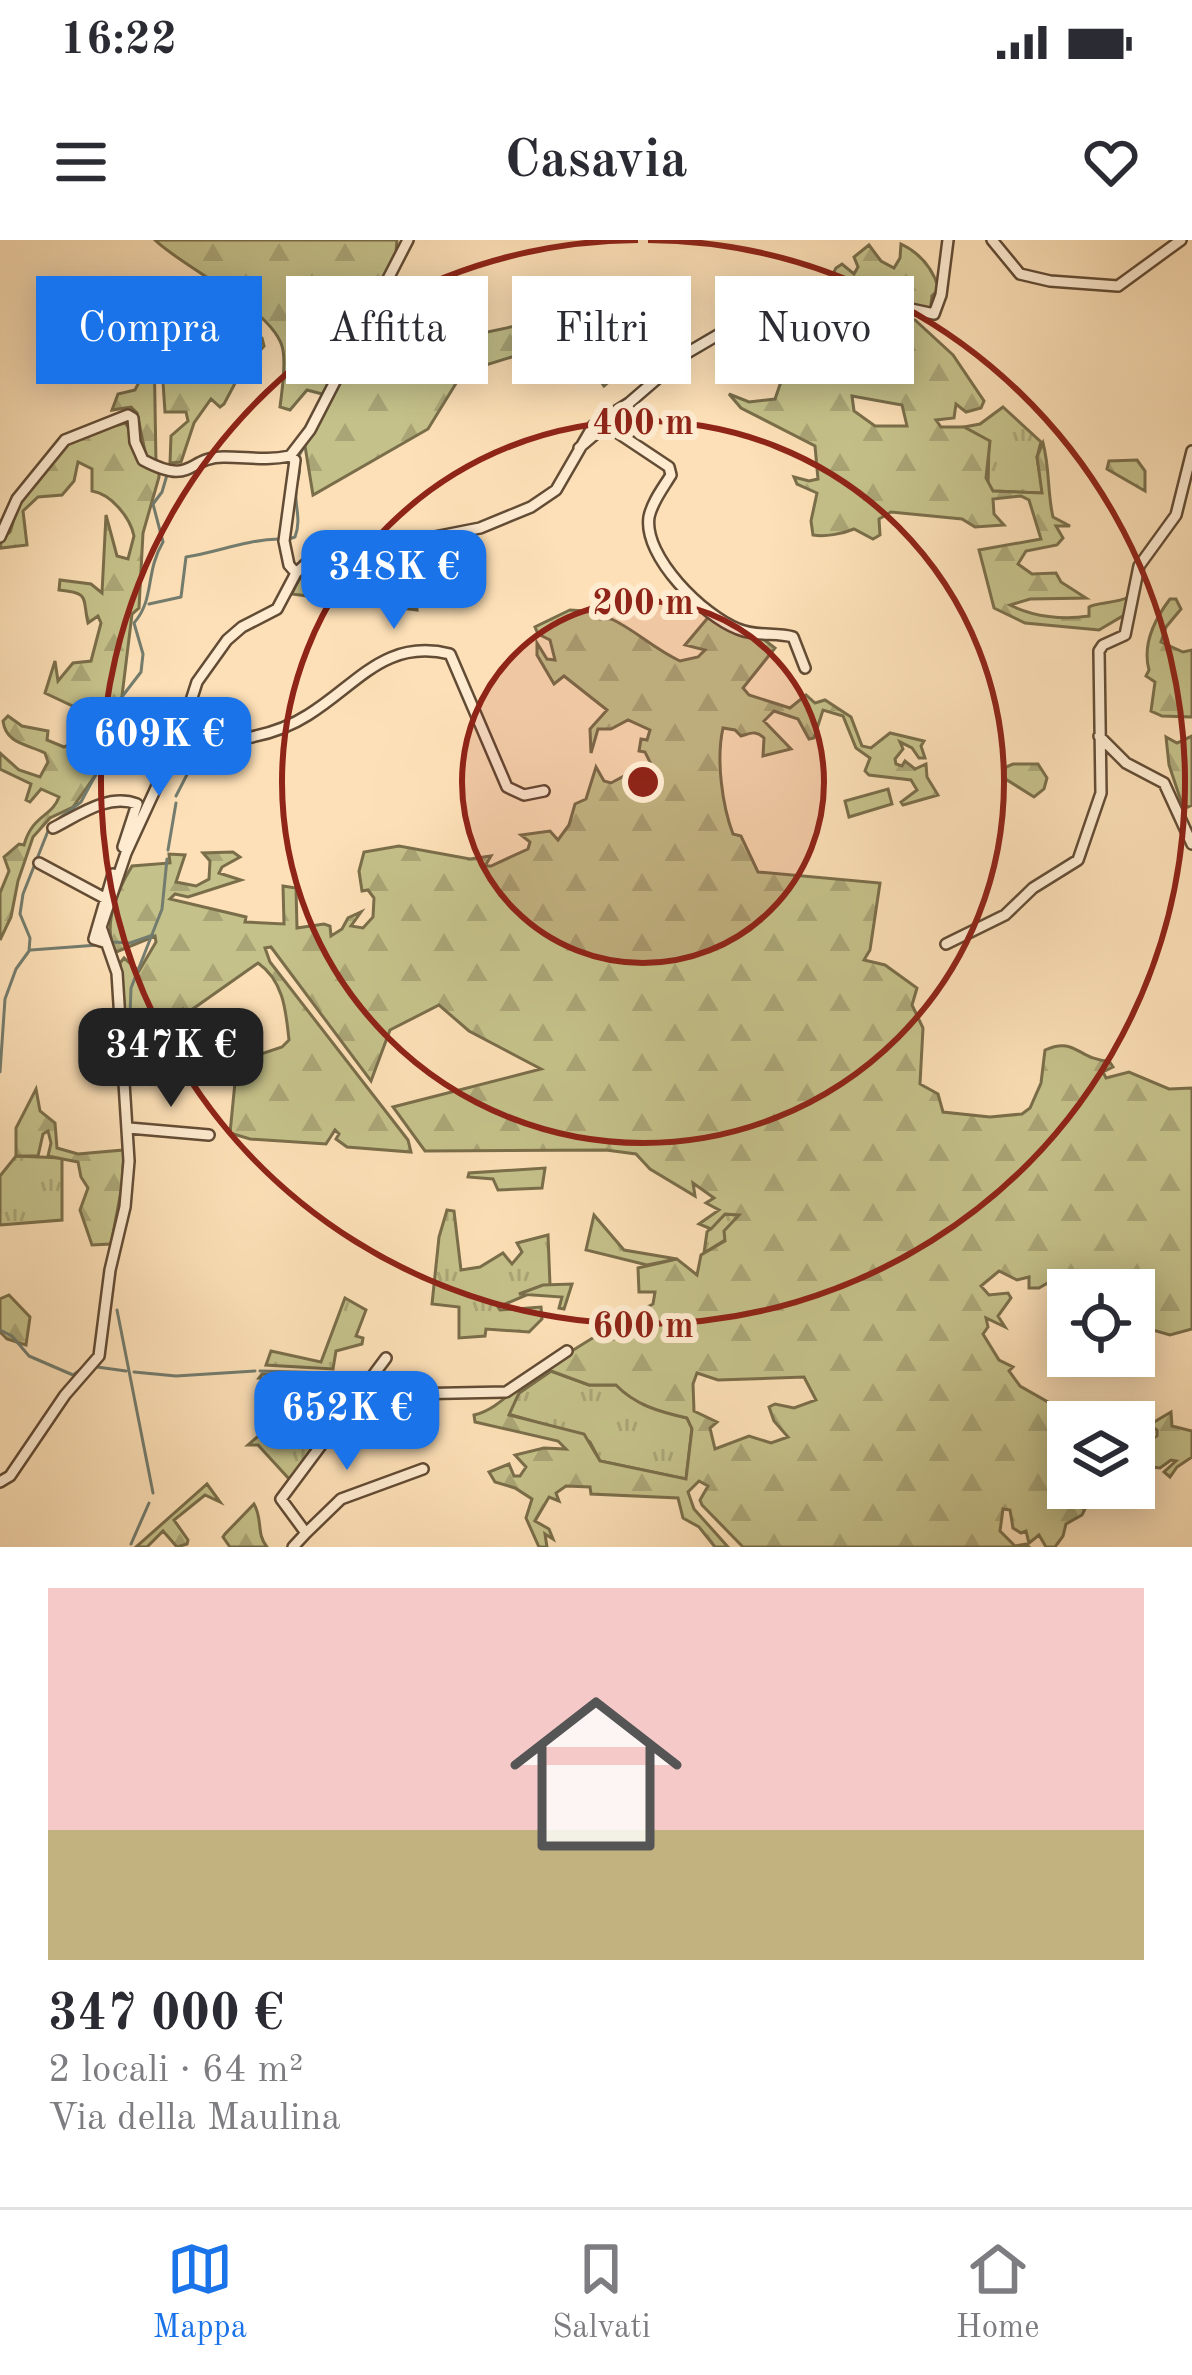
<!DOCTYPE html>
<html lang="it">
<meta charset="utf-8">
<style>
:root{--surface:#fff;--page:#f2f2f3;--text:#2b2b33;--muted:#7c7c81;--line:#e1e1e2;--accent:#1a73e8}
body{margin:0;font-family:"Old Standard TT",serif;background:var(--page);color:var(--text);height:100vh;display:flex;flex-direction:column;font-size:45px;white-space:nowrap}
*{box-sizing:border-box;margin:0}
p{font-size:39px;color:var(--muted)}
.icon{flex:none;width:66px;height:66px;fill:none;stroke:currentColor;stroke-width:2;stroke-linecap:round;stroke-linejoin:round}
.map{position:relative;height:1307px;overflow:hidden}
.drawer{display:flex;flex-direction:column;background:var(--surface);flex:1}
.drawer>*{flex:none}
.top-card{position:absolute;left:36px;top:36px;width:1122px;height:108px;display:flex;gap:24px}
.tools{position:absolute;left:1047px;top:1029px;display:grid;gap:24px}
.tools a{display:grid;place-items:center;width:108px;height:108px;border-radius:0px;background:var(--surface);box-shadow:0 6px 30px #0003;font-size:60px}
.price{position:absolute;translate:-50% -102px;padding:0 27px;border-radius:24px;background:var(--accent);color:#fff;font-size:39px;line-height:78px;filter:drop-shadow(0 3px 6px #0008)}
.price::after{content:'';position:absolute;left:50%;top:72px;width:36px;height:27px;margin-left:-18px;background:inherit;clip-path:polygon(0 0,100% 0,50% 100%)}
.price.on{background:#222;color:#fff}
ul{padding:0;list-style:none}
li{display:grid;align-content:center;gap:24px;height:636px;padding:0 48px}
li+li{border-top:3px solid var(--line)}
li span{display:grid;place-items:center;height:372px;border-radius:0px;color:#555}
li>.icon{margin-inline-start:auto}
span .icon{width:216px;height:216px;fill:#fffc;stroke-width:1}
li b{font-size:51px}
.pill{padding:0 42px;border-radius:0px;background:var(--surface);box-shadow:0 6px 30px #0003;font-size:42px;line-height:108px}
.pill.on{background:var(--accent);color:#fff}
.status{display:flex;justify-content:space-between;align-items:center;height:84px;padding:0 60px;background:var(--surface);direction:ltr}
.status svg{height:33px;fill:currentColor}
header{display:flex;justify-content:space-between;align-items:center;height:156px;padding:0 48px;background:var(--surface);font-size:54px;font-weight:800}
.dock{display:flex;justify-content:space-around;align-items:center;height:168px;border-top:3px solid var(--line);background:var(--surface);font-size:33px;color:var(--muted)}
.dock a{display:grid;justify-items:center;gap:6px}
.dock .on{color:var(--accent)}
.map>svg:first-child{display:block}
</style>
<div class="status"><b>16:22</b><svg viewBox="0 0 49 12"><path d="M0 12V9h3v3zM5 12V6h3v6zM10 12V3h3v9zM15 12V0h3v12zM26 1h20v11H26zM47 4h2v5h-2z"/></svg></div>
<header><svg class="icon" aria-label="menu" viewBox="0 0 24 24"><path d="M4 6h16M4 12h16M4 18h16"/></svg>Casavia<svg class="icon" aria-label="heart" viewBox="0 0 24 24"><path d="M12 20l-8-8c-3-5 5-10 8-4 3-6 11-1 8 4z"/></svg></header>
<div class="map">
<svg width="1192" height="1307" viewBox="0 0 1192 1307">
<defs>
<pattern id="grass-tufts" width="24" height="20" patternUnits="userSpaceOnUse" patternTransform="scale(3)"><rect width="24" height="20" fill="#c5c18a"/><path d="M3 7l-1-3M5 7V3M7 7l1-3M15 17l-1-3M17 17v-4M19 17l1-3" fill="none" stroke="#aaa576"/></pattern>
<pattern id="forest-firs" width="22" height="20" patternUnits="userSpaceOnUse" patternTransform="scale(3)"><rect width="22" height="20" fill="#c5c18a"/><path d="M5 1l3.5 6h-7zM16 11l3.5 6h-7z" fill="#aaa576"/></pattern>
</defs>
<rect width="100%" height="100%" fill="#fde0b7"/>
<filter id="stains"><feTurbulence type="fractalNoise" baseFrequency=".00167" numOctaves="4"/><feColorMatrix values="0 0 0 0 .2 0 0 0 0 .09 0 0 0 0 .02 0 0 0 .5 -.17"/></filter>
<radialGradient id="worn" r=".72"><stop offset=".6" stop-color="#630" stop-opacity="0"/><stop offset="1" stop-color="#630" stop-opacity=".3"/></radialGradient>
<path fill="url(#grass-tufts)" stroke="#7a6e4a" stroke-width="3" d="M 1003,167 L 1041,202 L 1037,217 L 1043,253 L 993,251 L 988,246 L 989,201 L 964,187 L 980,184 Z
M 421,301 L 423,324 L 415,326 L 421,338 L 415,355 L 417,370 L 292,354 C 313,299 371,305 421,301 Z
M 16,916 L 62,918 L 62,980 L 0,985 L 0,936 Z
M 545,928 L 542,948 L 498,950 L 493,939 L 468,937 L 469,933 Z
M 447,970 L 454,971 L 461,1030 L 480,1027 L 503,1013 L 512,1024 L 522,1012 L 517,1003 L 548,995 L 550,1045 L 498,1067 L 500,1070 L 541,1067 L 542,1079 L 529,1092 L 486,1089 L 485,1096 L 459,1098 L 459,1067 L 432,1064 L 439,997 Z
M 725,974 L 740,975 L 725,1000 L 704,1013 L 707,992 Z
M 594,975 L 624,1010 L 677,1019 L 647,1025 L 586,1010 Z
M 345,1058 L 366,1070 L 356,1096 L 363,1098 L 362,1104 L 336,1111 L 333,1129 L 266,1125 L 271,1111 L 321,1122 Z
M 551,1131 L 589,1145 L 616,1145 L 644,1165 L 687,1178 L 692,1188 L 686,1239 L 600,1221 L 590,1202 L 578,1194 L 508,1174 L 519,1153 Z
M 262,1134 L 333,1136 L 326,1183 L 330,1185 L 291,1241 L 258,1205 L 248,1205 L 323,1140 L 259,1138 Z"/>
<path fill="url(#forest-firs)" stroke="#7a6e4a" stroke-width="3" fill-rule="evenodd" d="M 155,0 L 397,0 L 396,12 L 345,119 L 360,137 L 416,107 L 525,84 L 543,70 L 556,66 L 613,81 L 605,90 L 620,132 L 604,146 L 584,117 L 556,134 L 515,116 L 463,132 L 428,189 L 313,255 L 305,206 L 326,155 L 307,150 L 290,170 L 280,167 C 282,150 286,127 283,110 C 276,70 183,28 155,0 Z
M 901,4 C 920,13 933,29 939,49 L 932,56 L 930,72 L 919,73 L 827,45 L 836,28 L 842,24 L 854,34 L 858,27 L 854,17 L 869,5 L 881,21 L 894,28 L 900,18 Z
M 820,56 L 841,57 L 915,80 L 953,115 L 984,161 L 981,168 L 966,172 L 956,164 L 954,178 L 936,180 L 941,187 L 964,187 L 990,201 L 986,238 L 993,251 L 1042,253 L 1037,217 L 1043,203 C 1050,229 1047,251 1053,277 L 1070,286 L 1056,286 L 1063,298 L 1057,305 L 1026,311 L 1018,324 L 1032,334 L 1056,333 L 1061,342 L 1086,358 L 1030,359 L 1010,365 C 1034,377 1063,380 1089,376 L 1089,367 C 1097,362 1114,364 1129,357 L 1126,374 L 1099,390 L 1025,383 L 994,368 L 979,310 L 1041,299 L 1029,260 L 1021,256 L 993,259 L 994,274 L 1004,285 L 975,287 L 962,279 L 891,272 L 879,279 L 880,295 L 873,299 L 854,289 C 842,294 825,297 813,295 L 811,281 L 817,253 L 797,244 L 794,237 L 809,241 L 818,239 L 815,206 L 741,168 L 729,154 L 749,162 L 775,159 L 782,139 L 795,141 L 817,121 L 816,114 L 809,112 L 796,121 L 789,120 L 800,101 L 810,102 L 831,124 L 852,97 L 849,84 L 855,81 L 852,75 ZM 852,156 L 902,165 L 907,186 L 875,186 L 854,171 Z
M 207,72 L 262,98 L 264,106 L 241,132 L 224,164 L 220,167 L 211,159 L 194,183 L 181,222 L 170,223 L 171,196 L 188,181 L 186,172 L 165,172 L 160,97 L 169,95 L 183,116 L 196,111 L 193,104 Z
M 149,104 L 154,106 L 156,223 L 146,216 L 137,173 L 131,167 L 112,170 L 118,154 L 135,150 L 144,132 Z
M 125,183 C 137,196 135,215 147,228 L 159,229 L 159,237 L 143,293 L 139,368 L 132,374 L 122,456 L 107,519 L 73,567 L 50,578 L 33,597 L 18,641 L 11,677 L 0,700 L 0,653 L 9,631 L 4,617 L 19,604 L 24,605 C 32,575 52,577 59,557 L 41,549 L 30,562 L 26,560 L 31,544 L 0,529 L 0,513 L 19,530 L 40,537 L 48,522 L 45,513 C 27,504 6,504 3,481 L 8,476 L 22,486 L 48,491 L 47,500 L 64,507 L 72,503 L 84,465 L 77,468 L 45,453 L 55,421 L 58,441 L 73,423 L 91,421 L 101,383 L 98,376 L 88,383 C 82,358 91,353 59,350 L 60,340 L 91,344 L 102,353 L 106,275 L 117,316 L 128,319 L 134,296 C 130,277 111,254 92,251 L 92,229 L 78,222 L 74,241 L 62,255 L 38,257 L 23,271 L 27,305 L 1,308 L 0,299 L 10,292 C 18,262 46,210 77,196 C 91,189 110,188 125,183 Z
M 1137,220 L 1145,231 L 1145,251 L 1107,229 L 1109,221 Z
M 1170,359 L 1176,359 L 1181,369 L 1166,387 L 1161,402 L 1183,412 L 1192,410 L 1192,477 L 1162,476 L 1151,471 L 1155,442 L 1146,436 L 1149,430 C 1142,404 1154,380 1170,359 Z
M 570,370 C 621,371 638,401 680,421 L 698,417 L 705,410 L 685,405 L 711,374 C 725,390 737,396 758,395 L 775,408 L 743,448 L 749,455 L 790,468 L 806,455 L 815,463 L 825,460 L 851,477 L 862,506 L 871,508 L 890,493 L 924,501 L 921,506 L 925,518 L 919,518 L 912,508 L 900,502 L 903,509 L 895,519 L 896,524 L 902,526 L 905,521 L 915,529 L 926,524 L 927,537 L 938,555 L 903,565 L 901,562 L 917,550 L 911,540 L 869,535 L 865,531 L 870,518 L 856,508 L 843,476 L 823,470 L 814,498 L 809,499 L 798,479 L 774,471 L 764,481 L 791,509 L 763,516 L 764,498 C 756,490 751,493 741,496 L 735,490 L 723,488 C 716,519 722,565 733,594 L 741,596 L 758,632 L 880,643 L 870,710 L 864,720 L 885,725 L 917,748 L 912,765 L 923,788 L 920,844 L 938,854 L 943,872 L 990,877 L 1022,874 L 1030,868 L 1041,843 L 1045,810 C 1076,796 1078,820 1109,821 L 1113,827 L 1103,832 L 1106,838 L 1129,832 L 1169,849 L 1192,848 L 1192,1089 L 1170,1095 L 1153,1090 L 1148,1101 L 1134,1096 L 1134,1072 L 1143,1069 L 1134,1064 L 1134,1050 C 1125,1050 1109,1053 1101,1050 C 1083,1045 1081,1037 1060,1046 L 1056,1038 L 1039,1048 L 1029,1048 L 1029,1037 L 1017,1040 L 999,1031 L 981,1046 L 989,1055 L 1008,1053 L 1011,1058 L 998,1076 L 1005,1087 L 986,1078 L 988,1087 L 983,1094 L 999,1120 L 1013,1127 L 1009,1131 L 1020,1146 L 1062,1170 L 1076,1182 L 1068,1182 L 1068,1248 L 1083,1248 L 1076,1258 L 1072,1254 L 1073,1265 L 1085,1269 L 1082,1275 L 1066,1284 L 1063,1296 L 1055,1307 L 1046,1307 L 1039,1295 L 1029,1303 L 1026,1291 L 1021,1293 L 1013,1288 L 1010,1270 L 1003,1269 L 1000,1291 L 1015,1306 L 1026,1304 L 1029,1307 L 743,1307 L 702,1265 L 700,1260 L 708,1246 L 699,1241 L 688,1252 L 694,1269 L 728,1307 L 715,1307 L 699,1287 L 683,1278 L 678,1258 L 591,1254 L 590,1247 L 566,1246 L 556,1253 L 559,1261 L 549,1257 L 535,1281 L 549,1289 L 553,1299 L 545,1294 L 547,1307 L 539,1307 L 526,1278 L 532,1259 L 515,1248 L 495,1242 L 489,1232 L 509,1224 L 514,1236 L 520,1236 L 526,1227 L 515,1215 L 544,1208 L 566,1209 L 558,1201 L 475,1182 L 474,1175 C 496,1170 511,1151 529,1139 C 569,1112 610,1086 653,1064 L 655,1052 L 639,1052 L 638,1028 L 677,1019 L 697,1035 L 701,1015 L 725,1001 L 724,991 L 739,975 L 725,974 L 711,989 L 699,984 L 719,970 L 706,963 L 714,958 L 693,943 L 695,956 L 650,929 L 636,914 L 606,910 L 425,911 L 393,867 L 541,829 L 469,791 L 439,765 L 390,790 L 371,841 L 271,707 L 265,708 L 270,722 L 408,900 L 411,912 L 347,907 L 336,899 L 339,894 L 335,890 L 326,904 L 250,899 L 230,893 L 237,822 L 282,807 L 289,800 C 286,772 284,741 258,723 L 187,773 L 183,769 L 146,801 L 128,803 L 120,723 L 124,718 L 139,731 L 156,702 L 155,696 L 116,712 C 101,687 118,649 132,626 L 170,623 L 169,614 L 185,615 L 176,642 L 196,646 L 209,639 L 210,621 L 203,613 L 233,612 L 240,617 L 222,627 L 219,633 L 241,640 L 188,657 L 175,654 L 170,659 L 246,677 L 245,682 L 284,684 L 283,646 L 296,648 L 297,688 L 324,684 L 330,686 L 331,696 L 342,689 L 348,678 L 361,672 L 351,686 L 363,688 L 373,677 L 374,658 L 368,650 L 362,651 L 359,631 L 364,612 L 399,606 L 470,619 L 491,616 L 485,626 L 491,626 L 528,609 L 530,602 L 521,595 L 550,591 L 558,600 L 569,585 L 575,564 L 586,559 L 596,527 L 604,541 L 611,543 L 650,522 L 645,512 L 639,511 L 641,499 L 647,500 L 650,490 L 628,480 L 611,489 L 598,489 L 591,513 L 590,489 L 607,470 L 564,436 L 554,444 L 537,415 L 537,403 L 547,419 L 555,420 L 550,400 L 538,394 L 535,387 ZM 551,1131 L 589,1145 L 616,1145 C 635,1165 660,1172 687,1178 L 692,1189 L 686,1239 L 600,1221 L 584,1194 L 509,1175 L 519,1153 ZM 697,1133 L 718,1140 L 804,1137 L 816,1160 L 794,1168 L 775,1164 L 769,1167 L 774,1181 L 788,1197 L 771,1203 L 749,1196 L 715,1209 L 710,1188 L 717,1182 L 694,1171 L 693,1144 Z
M 1192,496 L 1192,565 L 1188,567 L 1182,564 L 1169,525 L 1166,497 L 1177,503 Z
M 1013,524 L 1038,524 L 1047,538 L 1044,549 L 1034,557 L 1004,538 L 1006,527 Z
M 36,849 L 40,871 L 55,883 L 57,908 L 78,914 L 124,910 L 122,946 L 111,1004 L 92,1005 L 80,970 L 88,948 L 81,937 L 78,922 L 48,916 L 51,903 L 48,891 L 43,894 L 38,916 L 16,916 L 16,888 Z
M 572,1044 L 564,1069 L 559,1068 L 562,1057 L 519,1054 L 543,1045 Z
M 9,1055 L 30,1077 L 26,1105 L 7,1099 L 0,1092 L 0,1059 Z
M 1171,1172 L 1172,1186 L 1192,1191 L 1192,1217 L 1177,1227 L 1170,1237 L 1164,1232 L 1176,1221 L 1171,1220 L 1160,1228 L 1143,1226 L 1150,1200 L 1157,1196 L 1157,1190 L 1149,1185 Z
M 207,1244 L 220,1262 L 205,1255 L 174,1280 L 188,1300 L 187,1304 L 177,1307 L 163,1291 L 147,1307 L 136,1307 Z
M 254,1264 C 263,1279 256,1294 267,1307 L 230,1307 L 223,1297 L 225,1294 Z"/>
<path fill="#c5c18a" stroke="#7a6e4a" stroke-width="3" d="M 888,549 L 892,564 L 849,577 L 845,561 Z"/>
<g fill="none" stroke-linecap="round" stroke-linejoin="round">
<path stroke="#737c6e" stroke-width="3" d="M 289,299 L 295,297 C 302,278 294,266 296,248 C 298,236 302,231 297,219 L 308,200
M 149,364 L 181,357 L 186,317 C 218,312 245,300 279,299
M 176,556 L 195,519
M 53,583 L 81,562 L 102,523 L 121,458 L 141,432 L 143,414 L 134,383 C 155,359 145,332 163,302 L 153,264 L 162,252 L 167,235
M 168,610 L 176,563
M 112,702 L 130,703 L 153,695
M 31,710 L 98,705
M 129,803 L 131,748 L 162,669 L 167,619
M 0,832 L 5,759 L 16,729 L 29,711 L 30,698 L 20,674 L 23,654 L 48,591
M 117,1070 L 153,1253
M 0,1090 L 12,1096 L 29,1116 L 73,1135 L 87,1125
M 97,1127 L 126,1131
M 260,1131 L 331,1133
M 134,1132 L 176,1136 L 255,1131
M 131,1304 L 149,1263"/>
<defs>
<path id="minor" d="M 992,0 L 1020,34 L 1050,41 L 1118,46 L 1181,0
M 579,208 L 606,185 L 669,227 L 671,235 C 663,248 652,262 649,277 C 643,317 704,376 738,389 C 756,397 776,392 793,397 L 805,428
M 290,216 L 310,190 L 408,0
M 0,297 L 17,259 L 65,200 L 128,175 L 133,178 L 135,202 L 143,220 C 194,247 186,217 224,217 C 248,217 266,221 290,216 L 295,220 L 284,301 L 289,325 L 296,333
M 1099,496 L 1126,523 L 1164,543 L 1192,604
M 179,498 C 220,506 272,498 308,475 C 357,445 385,398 450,414 L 507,547 L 524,555 L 544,551
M 53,588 C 79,575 108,553 137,564 L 123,607
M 39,623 L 108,660
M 104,702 L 94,699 L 113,634
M 946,704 L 1005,675 L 1033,648 L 1078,620 L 1101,553 L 1099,411 L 1103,405 L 1125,395 L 1139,326 L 1176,275 L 1192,211
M 129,888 L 209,895
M 357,1155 L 506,1152 L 567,1111
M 0,1242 L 10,1236 L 65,1155 L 99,1116 L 110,1030 L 125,967 L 129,921 L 117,733 L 101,687 L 126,613 L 179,498 L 197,442 L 227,400 L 242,387 L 277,369 L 296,333 L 309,321 L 336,307 L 359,302 L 419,300 L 480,288 L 531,267 L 556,250 L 593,186 L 629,163 L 687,113 L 769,65 L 824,50 L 934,74 L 941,55 L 948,0
M 306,1293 L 341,1259 L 423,1229
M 293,1307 L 306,1293 L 281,1259 L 386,1118"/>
</defs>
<use href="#minor" stroke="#634c35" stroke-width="14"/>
<use href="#minor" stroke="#feebd0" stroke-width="9"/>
</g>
<circle cx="643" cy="542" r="181" fill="#8f2418" fill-opacity=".12"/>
<g fill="none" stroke="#8f2418" stroke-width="6">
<circle cx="643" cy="542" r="181"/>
<circle cx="643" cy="542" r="361"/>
<path d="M648 0A542 542 0 1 1 638 0"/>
</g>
<circle cx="643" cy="542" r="18" fill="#8f2418" stroke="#feebd0" stroke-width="6"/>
<g font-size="36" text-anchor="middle" font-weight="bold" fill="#8f2418" stroke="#feebd0" stroke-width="12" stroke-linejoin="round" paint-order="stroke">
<text x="643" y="194">400 m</text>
<text x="643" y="374">200 m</text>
<text x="643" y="1097">600 m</text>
</g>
<rect width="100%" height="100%" filter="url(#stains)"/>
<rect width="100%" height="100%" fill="url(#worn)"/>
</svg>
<div class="tools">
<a><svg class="icon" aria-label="locate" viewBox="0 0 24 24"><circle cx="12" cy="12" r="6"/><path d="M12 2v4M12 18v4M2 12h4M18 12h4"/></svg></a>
<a><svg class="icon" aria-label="layers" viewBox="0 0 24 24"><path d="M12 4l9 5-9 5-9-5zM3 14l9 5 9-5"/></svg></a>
</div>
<b class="price" style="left:394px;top:392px">348K €</b>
<b class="price" style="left:159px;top:559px">609K €</b>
<b class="price on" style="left:171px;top:870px">347K €</b>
<b class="price" style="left:347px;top:1233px">652K €</b>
<div class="top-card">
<a class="pill on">Compra</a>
<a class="pill">Affitta</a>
<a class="pill">Filtri</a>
<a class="pill">Nuovo</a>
</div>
</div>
<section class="drawer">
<ul>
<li><span style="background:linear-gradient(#f6c9c9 65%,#c2b280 0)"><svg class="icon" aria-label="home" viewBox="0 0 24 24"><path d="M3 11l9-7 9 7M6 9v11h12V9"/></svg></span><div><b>347 000 €</b><p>2 locali · 64 m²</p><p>Via della Maulina</p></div></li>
</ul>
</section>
<nav class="dock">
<a class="on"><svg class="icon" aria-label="map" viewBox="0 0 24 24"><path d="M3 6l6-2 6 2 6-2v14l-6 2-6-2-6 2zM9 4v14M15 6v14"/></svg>Mappa</a>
<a><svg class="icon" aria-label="saved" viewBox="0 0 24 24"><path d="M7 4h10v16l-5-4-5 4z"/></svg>Salvati</a>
<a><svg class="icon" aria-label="home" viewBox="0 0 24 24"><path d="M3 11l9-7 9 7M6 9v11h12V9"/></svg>Home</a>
</nav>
